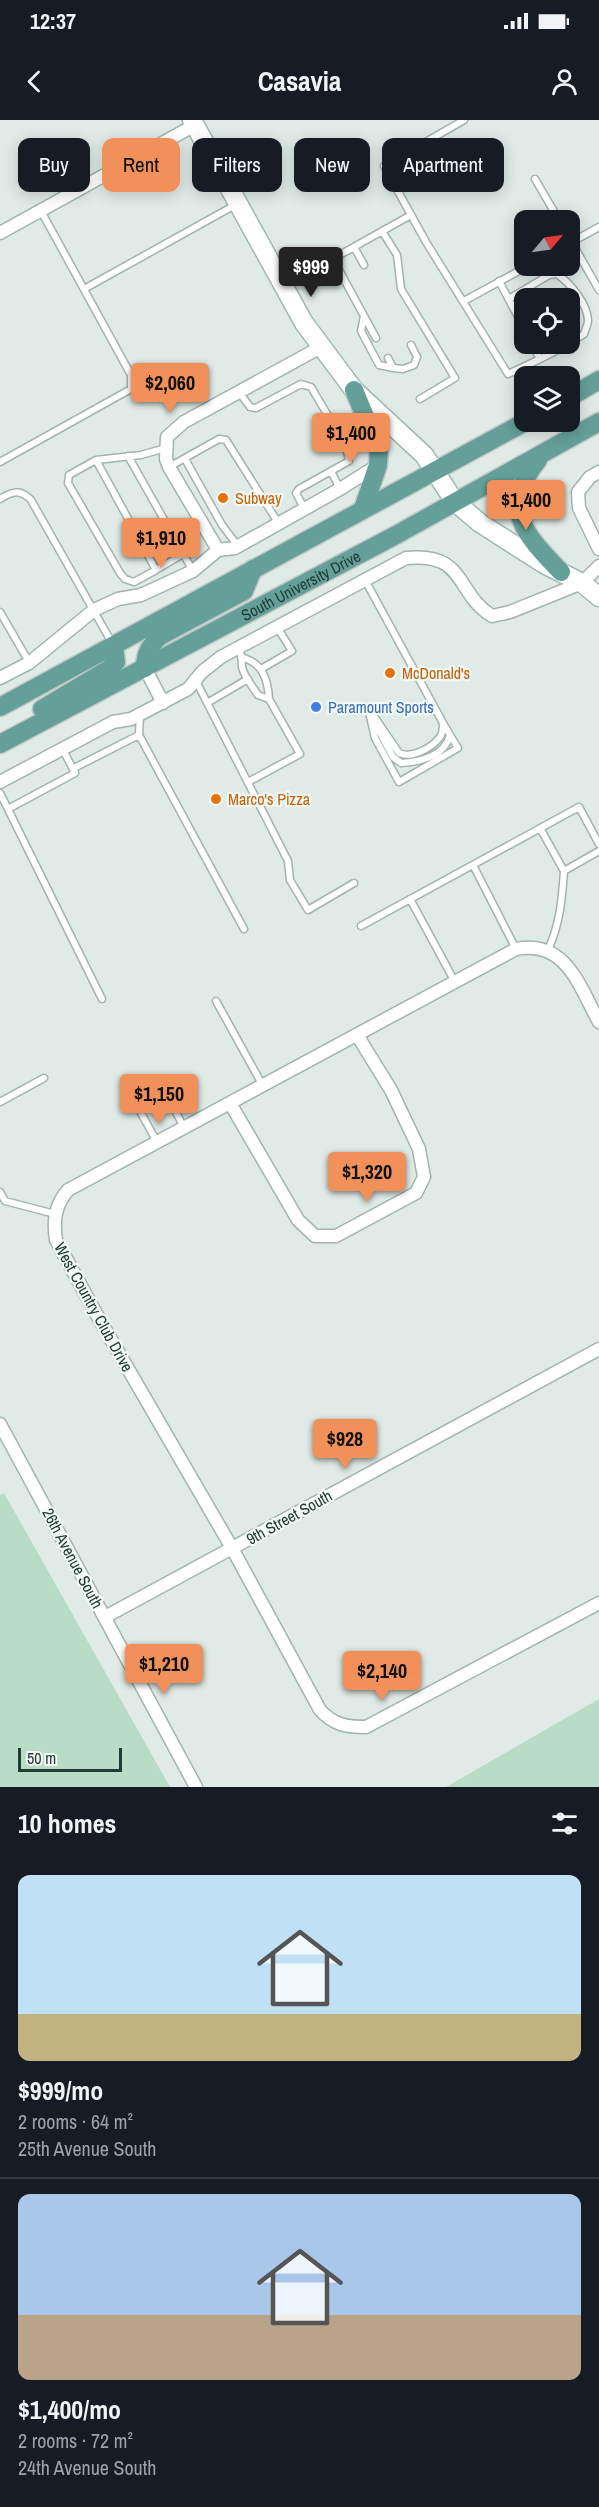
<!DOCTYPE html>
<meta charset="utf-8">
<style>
:root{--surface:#171b24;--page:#20242c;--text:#f1f3f6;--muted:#9ea1a6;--line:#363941;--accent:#f19058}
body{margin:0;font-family:"Archivo Narrow",sans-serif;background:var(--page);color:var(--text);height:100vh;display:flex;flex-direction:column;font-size:22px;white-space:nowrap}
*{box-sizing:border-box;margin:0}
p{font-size:20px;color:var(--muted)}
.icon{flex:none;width:33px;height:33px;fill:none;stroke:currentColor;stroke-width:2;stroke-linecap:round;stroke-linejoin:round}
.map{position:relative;height:1667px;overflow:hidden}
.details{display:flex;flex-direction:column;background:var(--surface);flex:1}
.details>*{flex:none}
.hud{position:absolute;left:18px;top:18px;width:564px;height:54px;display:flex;gap:12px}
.needle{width:39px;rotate:61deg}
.tools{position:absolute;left:514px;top:90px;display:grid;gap:12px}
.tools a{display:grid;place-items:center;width:66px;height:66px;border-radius:12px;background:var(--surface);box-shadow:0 3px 15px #0003;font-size:30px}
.scale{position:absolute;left:18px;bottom:15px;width:104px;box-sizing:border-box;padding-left:6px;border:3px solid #213b37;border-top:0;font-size:16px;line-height:21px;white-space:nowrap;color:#213b37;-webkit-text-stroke:4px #f1f8f5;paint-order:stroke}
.price{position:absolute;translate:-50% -51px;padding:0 14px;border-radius:6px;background:var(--accent);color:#111;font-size:20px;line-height:39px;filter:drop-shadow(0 2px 3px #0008)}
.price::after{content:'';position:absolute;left:50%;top:36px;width:18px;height:14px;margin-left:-9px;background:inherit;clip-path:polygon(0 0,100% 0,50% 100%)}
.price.current{background:#222;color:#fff}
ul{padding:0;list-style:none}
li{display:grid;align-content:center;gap:12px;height:318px;padding:0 18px}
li+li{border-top:2px solid var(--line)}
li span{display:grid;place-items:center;height:186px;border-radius:12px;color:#555}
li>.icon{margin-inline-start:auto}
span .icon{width:108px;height:108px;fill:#fffc;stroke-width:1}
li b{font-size:26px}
h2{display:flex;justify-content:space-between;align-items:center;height:72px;padding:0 18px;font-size:26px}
.tag{padding:0 21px;border-radius:12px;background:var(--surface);box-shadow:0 3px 15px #0003;font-size:21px;line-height:54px}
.tag.current{background:var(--accent);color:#111}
.status{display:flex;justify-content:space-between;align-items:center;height:42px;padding:0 30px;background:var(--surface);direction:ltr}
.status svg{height:16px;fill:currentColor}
header{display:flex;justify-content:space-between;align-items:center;height:78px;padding:0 18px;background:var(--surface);font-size:27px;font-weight:700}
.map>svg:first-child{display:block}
</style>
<div class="status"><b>12:37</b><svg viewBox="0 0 49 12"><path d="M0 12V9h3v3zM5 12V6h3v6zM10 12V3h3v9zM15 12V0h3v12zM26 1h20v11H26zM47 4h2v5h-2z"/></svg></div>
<header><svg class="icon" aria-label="back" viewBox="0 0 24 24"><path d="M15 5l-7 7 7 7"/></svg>Casavia<svg class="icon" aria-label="person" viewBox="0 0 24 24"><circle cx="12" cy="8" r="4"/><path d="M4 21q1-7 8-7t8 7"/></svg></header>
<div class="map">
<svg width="599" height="1667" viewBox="0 0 599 1667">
<rect width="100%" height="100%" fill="#e0ebe7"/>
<path fill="#b9dcc7" d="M 4,1373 L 170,1667 L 0,1667 L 0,1375 Z
M 599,1579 L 599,1667 L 446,1667 L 585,1587 Z"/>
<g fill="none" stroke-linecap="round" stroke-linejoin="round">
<defs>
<path id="lane" d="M 464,0 L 384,46 L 426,122 L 508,254 L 540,239 L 532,224
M 535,59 L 559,100
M 382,111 L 397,135 L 401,169 L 455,258 L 420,279
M 570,119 L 599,170
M 570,123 L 599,107
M 354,127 L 364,145
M 333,139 L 376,218
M 499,161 L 525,210
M 286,165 L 411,95
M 84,169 L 237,84
M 509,179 L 549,155 L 557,154 C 570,163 587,183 588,200 C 588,205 585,210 584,214 L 570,223
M 464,181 L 528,146
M 364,196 L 361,211 L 379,245 L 393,248
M 388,238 L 393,248 L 403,249 L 414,245 L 417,237 L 411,225
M 540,239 L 569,224
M 239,272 L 250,287 L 256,288 L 301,264 L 311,267 L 346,326 L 349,341 L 299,369 L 296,373 L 304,388
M 128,336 L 193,451
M 185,339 L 222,405 L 238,426
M 96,340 L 156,450 L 134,462 L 125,459 L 120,453 L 68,363 L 69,355 L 96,340 L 141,335 L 166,328
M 0,342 L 131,269 L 131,255 L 41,91
M 169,347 L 219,319 L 226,320 L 279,404
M 331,351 L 340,369
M 0,379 C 13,371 20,369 31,380 L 112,523
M 156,450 L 183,434
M 365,460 L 443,603 C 443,608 443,613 440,617 C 432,628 411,639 399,633 L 369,589
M 0,492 L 29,542
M 238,528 C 243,536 241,538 242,547 C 244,557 253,567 258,575 L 269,579 L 300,634 L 248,662
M 244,538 C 263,544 268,560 269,579
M 261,549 L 292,531 L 277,507
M 196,561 L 288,741 L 290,760 L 308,790 L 354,763
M 207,583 L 248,559
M 369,592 L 375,618 L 399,662 L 458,628 L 450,615
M 375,603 L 393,637 L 401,643 C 420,642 445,636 450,615 L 443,603
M 139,615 L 244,809
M 74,648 L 139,615 L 140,595
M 0,673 L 102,879
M 8,689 L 75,653 L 62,628
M 540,708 L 564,751
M 473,745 L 516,829
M 410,779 L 455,862
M 361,806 L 579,687 L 599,724
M 548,830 C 560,804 562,779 564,751 L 599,731
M 216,881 L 263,966
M 0,982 L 44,958
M 157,1022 L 141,993 C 144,979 148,974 163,973 L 171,982 L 184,1008
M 0,1072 L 5,1081 L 55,1094"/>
<path id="street" d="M 0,113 L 195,5
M 599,352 L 590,357 L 578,372 L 579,388 L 599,429
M 218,430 L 169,347 L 166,339 L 167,317 L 184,302 L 321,227
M 145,548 L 163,583
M 0,558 L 29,543 L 94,490 L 118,479 L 141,475 L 193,451 L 218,430 L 235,428 L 340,369 L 378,345
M 0,662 L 113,602 L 131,599 L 188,569 L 202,552 L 221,537 L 406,438 C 467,432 454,472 492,496 L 510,492 L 582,463 L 599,446
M 599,902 C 579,866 566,819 516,829 L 68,1070 C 55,1085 53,1101 56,1120 L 98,1197 L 232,1428 L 320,1590 C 334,1605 346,1607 366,1607 L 599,1483
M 230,983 L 298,1100 L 315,1116 L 336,1116 L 416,1073 L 424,1057 L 419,1029 L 391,970 L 357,915
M 0,1304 L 196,1667
M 105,1497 L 599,1229"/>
<path id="secondary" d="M 192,0 L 304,203 L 354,270 L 424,335 L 455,382 L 480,403 L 544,444 L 582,463 L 599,477"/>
<g id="primary">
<path d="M 354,270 L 379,330 L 378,345 L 363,389"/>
<path d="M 570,277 L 599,260"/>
<path d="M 538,340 C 499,388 525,415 561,452"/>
<path d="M 145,548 C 145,533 150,526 160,516 L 244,471 L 253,449"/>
<path d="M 0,587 L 525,302"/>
<path d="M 42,589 L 109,549 L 116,542 L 114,526"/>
<path id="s1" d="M 0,624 L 396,415 L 599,302"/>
</g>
</defs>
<use href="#lane" stroke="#a3b3af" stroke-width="9"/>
<use href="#street" stroke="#a3b3af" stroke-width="15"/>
<use href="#secondary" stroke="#9fb7b1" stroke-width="21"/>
<use href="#primary" stroke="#c1c8c7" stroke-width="21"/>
<use href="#lane" stroke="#fff" stroke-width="6"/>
<use href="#street" stroke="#fff" stroke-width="12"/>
<use href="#secondary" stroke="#fff" stroke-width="18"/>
<use href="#primary" stroke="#65a098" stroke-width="18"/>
</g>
<g fill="#e8710a" stroke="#f1f8f5" stroke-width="2">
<circle cx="223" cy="378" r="6"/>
<circle cx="390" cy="553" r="6"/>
<circle cx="216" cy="679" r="6"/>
</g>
<circle fill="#3f7fe0" stroke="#f1f8f5" stroke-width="2" cx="316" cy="587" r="6"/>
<g text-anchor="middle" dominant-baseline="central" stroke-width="4.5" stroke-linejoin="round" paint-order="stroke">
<g font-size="16" fill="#c56008" stroke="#f1f8f5" text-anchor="start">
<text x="235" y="378">Subway</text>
<text x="402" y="553">McDonald's</text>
<text x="228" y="679">Marco's Pizza</text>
</g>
<g font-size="16" fill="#213b37" stroke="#f1f8f5">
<text stroke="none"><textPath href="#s1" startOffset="340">South University Drive</textPath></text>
<text transform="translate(94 1187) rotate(61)">West Country Club Drive</text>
<text transform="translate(289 1397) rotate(-29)">9th Street South</text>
<text transform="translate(73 1438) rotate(62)">26th Avenue South</text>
</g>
<g font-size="16" fill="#366cbe" stroke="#f1f8f5" text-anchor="start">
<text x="328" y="587">Paramount Sports</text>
</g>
</g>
</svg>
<div class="tools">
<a><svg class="needle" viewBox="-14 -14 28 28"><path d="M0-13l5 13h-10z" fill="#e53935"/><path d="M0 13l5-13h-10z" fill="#9ea1a6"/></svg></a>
<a><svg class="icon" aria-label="locate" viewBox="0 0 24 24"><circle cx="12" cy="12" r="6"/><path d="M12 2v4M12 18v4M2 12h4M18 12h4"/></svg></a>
<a><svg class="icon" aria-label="layers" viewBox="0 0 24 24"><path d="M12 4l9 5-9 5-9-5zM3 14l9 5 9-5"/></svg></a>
</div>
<div class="scale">50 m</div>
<b class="price current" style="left:311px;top:178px">$999</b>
<b class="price" style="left:170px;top:294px">$2,060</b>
<b class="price" style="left:351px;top:344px">$1,400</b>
<b class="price" style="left:526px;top:411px">$1,400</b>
<b class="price" style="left:161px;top:449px">$1,910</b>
<b class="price" style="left:159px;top:1005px">$1,150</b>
<b class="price" style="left:367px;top:1083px">$1,320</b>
<b class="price" style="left:345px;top:1350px">$928</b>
<b class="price" style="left:164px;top:1575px">$1,210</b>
<b class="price" style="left:382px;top:1582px">$2,140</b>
<div class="hud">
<a class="tag">Buy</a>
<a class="tag current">Rent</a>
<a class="tag">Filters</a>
<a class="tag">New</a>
<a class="tag">Apartment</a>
</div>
</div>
<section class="details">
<h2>10 homes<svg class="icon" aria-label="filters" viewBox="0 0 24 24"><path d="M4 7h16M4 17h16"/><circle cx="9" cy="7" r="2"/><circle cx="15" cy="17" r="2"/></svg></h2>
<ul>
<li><span style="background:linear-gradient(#bfe0f5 75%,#c2b280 0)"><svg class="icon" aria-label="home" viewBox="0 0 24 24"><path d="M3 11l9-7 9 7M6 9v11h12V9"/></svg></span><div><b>$999/mo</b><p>2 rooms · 64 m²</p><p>25th Avenue South</p></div></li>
<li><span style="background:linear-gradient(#a9c7e8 65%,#b9a48a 0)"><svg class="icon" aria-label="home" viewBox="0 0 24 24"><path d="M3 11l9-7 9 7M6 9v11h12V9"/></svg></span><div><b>$1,400/mo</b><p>2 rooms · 72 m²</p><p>24th Avenue South</p></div></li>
</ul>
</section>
